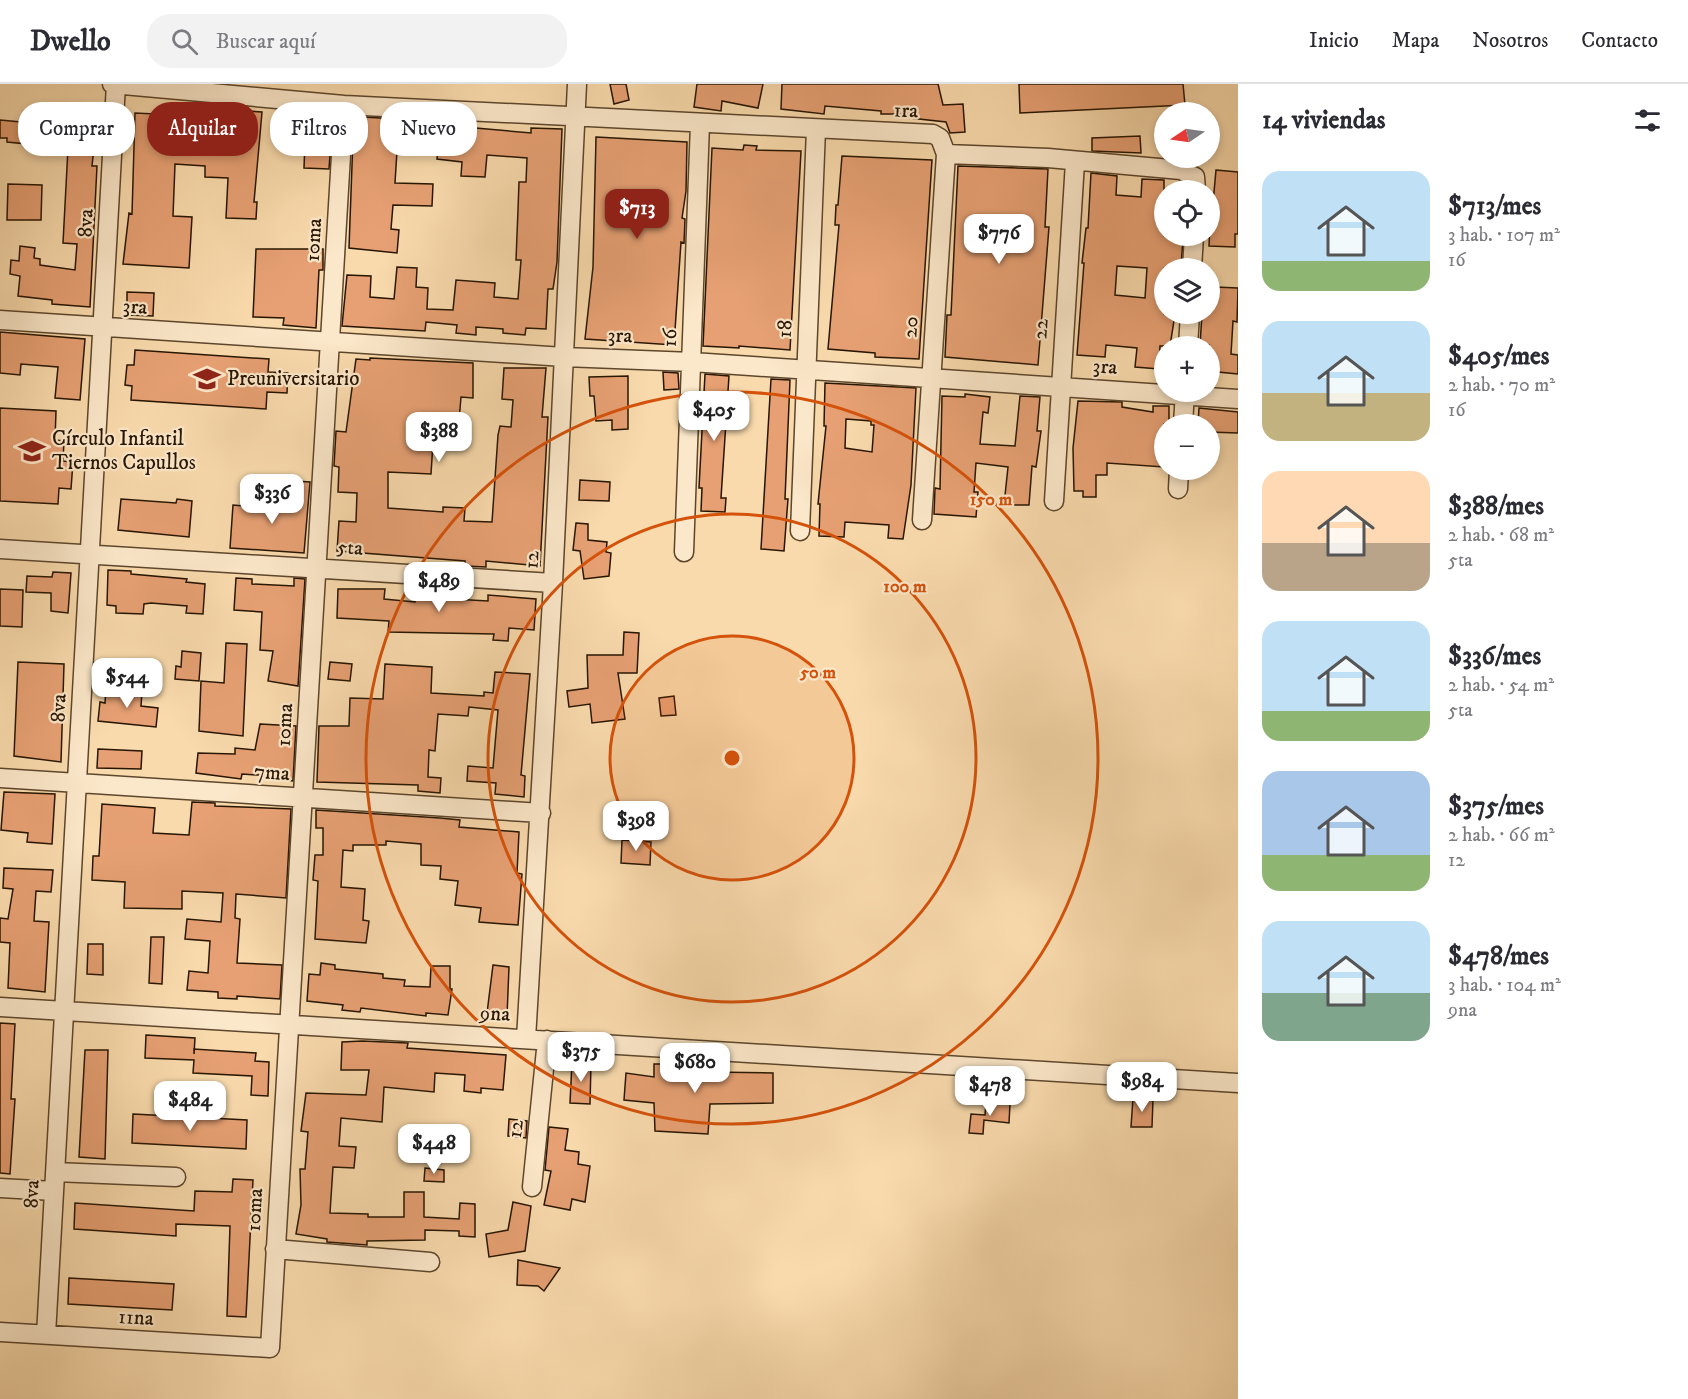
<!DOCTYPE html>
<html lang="es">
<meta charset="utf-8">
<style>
:root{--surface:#fff;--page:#f2f2f3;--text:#2b2b33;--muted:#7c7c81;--line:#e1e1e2;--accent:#8f2418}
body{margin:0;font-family:"IM FELL DW Pica",serif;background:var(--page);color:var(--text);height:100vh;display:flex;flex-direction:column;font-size:22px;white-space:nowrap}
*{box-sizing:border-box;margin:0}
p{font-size:20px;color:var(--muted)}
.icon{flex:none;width:33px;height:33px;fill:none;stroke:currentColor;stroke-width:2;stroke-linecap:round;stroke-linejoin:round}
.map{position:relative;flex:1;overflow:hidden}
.drawer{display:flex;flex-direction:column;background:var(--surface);width:450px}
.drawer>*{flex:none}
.top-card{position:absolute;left:18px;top:18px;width:570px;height:54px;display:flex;gap:12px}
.needle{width:39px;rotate:257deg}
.tools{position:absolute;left:1154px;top:18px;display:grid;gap:12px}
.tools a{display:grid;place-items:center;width:66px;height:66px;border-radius:50%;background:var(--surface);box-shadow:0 3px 9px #0003;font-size:30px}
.price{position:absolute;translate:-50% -51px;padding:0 14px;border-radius:12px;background:#fff;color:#222;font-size:20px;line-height:39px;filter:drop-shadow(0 2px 3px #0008)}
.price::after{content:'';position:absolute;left:50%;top:36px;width:18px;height:14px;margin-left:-9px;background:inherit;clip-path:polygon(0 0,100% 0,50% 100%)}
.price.on{background:var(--accent);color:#fff}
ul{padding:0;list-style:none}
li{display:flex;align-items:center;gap:18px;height:150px;padding:0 24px}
li span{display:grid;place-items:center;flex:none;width:168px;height:120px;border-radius:18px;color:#555}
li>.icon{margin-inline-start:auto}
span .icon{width:72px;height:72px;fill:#fffc;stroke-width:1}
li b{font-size:26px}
h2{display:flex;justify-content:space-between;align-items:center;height:72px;padding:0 24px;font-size:26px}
.pill{padding:0 21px;border-radius:24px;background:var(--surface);box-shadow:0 3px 9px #0003;font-size:21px;line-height:54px}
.pill.on{background:var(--accent);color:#fff}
header{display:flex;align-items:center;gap:36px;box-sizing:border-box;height:84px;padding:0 30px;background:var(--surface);border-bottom:2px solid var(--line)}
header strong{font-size:28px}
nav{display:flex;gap:33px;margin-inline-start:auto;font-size:21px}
.search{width:420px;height:54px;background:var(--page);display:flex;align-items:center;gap:15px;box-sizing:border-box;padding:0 21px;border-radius:24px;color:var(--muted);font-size:22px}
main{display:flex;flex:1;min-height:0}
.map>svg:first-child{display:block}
</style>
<header>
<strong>Dwello</strong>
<div class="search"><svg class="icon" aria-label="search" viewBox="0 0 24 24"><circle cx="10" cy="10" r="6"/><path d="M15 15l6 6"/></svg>Buscar aquí</div>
<nav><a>Inicio</a><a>Mapa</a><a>Nosotros</a><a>Contacto</a></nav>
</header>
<main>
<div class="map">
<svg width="1238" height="1315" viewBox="0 0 1238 1315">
<rect width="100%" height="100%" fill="#f9daac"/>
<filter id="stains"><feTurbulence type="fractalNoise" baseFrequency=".00333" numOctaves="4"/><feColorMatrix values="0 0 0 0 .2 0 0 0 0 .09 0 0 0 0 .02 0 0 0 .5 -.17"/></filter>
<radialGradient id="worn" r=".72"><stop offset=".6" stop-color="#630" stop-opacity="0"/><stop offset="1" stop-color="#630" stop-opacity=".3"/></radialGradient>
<path fill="#e6a073" stroke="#271502" stroke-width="1.5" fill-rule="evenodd" d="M 610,0 L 626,0 L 629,16 L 614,20 Z
M 697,0 L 763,0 L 758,24 L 722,17 L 721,27 L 694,23 Z
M 782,0 L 938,0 L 943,21 L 963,20 L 965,48 L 950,49 L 946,38 L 910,34 L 910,30 L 881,30 L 881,27 L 825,22 L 824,30 L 781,25 Z
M 1019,0 L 1183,0 L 1185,21 L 1020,29 Z
M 176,22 L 262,28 L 254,118 L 257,118 L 256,135 L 226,134 L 228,94 L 205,93 L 205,82 L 175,80 L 173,132 L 192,133 L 189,184 L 123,180 L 129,129 L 132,130 L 135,29 L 176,31 Z
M 306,32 L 319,32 L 318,56 L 331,57 L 329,85 L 304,84 Z
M 363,33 L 399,35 L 395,99 L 433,100 L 432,122 L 393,121 L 391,145 L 399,146 L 397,169 L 349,164 L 353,54 L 363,54 Z
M 0,36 L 96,45 L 92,82 L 97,82 L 90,223 L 52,220 L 52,216 L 18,212 L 20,192 L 10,190 L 11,176 L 19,177 L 20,162 L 35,164 L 34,174 L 40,175 L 40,181 L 75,186 L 77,160 L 63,159 L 68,64 L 7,58 L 7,54 L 0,54 Z
M 464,43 L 531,49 L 531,44 L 562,45 L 557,178 L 553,205 L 548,205 L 546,245 L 526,244 L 525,251 L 503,249 L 503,245 L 476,243 L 476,251 L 456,249 L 457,241 L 426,238 L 425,247 L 342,242 L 347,191 L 371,192 L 370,213 L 394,215 L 397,183 L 417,184 L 416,203 L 428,204 L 427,225 L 453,226 L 456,196 L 495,199 L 494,213 L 518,215 L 521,176 L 516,176 L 518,126 L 519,98 L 526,98 L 527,74 L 487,71 L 485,93 L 461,92 L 462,78 L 437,75 L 440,44 L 464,47 Z
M 1140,52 L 1141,69 L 1092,67 L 1092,54 Z
M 596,53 L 687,58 L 686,107 L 682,134 L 685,135 L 684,159 L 681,158 L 674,261 L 585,255 L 593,183 Z
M 744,61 L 757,62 L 756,66 L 801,67 L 790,266 L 739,262 L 739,264 L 703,262 L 712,64 L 743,66 Z
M 842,72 L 932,76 L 919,275 L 875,273 L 875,269 L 828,265 L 839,141 L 835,141 L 836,121 L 838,121 Z
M 958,82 L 1048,85 L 1045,143 L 1049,143 L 1038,281 L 945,273 L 947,231 L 951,231 Z
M 1216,86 L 1238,88 L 1238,150 L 1235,150 L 1235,163 L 1209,162 L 1211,119 L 1213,119 Z
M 1091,89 L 1117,92 L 1116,111 L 1141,113 L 1142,95 L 1164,96 L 1164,152 L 1183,152 L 1181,184 L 1164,184 L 1164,230 L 1175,230 L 1170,262 L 1160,262 L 1159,285 L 1135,283 L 1137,264 L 1106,261 L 1105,273 L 1077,271 L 1084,179 L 1082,179 L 1086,144 L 1088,144 ZM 1117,182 L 1147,184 L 1145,214 L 1115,211 Z
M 8,100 L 42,101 L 41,136 L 7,136 Z
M 256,165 L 323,165 L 323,186 L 319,186 L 316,244 L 283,241 L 284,234 L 253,233 Z
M 1215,203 L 1238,204 L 1237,238 L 1233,237 L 1231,270 L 1238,271 L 1238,290 L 1218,288 L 1218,280 L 1209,279 L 1209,261 L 1200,261 L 1202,230 L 1209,230 L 1209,214 L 1214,214 Z
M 127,208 L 154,209 L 153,232 L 127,231 Z
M 0,248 L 85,255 L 80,316 L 55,314 L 58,283 L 21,280 L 20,291 L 0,289 Z
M 135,266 L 269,275 L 268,288 L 288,289 L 287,309 L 267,308 L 266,325 L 131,316 L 132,302 L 125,301 L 127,281 L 134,281 Z
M 370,274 L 473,279 L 473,314 L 461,313 L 457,361 L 433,359 L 431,390 L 388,388 L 388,424 L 443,428 L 443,423 L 465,424 L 464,437 L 492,438 L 498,351 L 500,342 L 511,343 L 513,316 L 502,315 L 504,284 L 546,284 L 542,333 L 548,333 L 540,482 L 486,477 L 486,483 L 465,482 L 465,477 L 337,467 L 339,437 L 356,438 L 357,409 L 338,408 L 339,383 L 334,382 L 336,347 L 346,348 L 356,275 L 370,276 Z
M 663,288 L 678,289 L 679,305 L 664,306 Z
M 705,290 L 729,292 L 721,414 L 726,414 L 725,428 L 701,427 L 702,404 L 699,404 Z
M 628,292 L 628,345 L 612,346 L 612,336 L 596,337 L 594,312 L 590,312 L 589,293 Z
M 771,295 L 790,296 L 785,415 L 788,415 L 784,467 L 761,465 Z
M 825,299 L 916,304 L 911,401 L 903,455 L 888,454 L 889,441 L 845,438 L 844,453 L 819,452 L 820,420 L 818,420 L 826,342 L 824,342 ZM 846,335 L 871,337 L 871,341 L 874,341 L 872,368 L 845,364 Z
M 965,310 L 990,313 L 988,329 L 983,328 L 980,360 L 1015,362 L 1020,312 L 1040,313 L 1037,347 L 1041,347 L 1036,383 L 1032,382 L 1029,421 L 1004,421 L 1008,383 L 976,379 L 974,408 L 978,408 L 976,433 L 934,430 L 935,404 L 940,405 L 942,312 L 965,313 Z
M 1078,317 L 1122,318 L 1122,323 L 1153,328 L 1153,322 L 1169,322 L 1169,340 L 1164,340 L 1164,383 L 1107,379 L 1107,391 L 1096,391 L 1096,413 L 1083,413 L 1083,407 L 1074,407 L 1073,364 Z
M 0,324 L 56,327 L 55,356 L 64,357 L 63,377 L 73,378 L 71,405 L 59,404 L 58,420 L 0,417 Z
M 1199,324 L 1238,328 L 1238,349 L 1209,348 L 1209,340 L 1198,340 Z
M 580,396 L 610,398 L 609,417 L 579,416 Z
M 295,397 L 310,398 L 304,469 L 230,464 L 233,421 L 293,426 Z
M 121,415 L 176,419 L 177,415 L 192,417 L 189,453 L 118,446 Z
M 576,439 L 588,440 L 588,456 L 607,458 L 606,468 L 611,469 L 609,492 L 584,495 L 580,467 L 573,466 Z
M 108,486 L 131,487 L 131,490 L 187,495 L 186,498 L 205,500 L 203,530 L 186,529 L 187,522 L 151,519 L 144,520 L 143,530 L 116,529 L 116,522 L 107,521 Z
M 53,488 L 71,489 L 68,529 L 51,527 L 51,509 L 26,508 L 27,492 L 52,493 Z
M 236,494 L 252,495 L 252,500 L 294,502 L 294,494 L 305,495 L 298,602 L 268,597 L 273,567 L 260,566 L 262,528 L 234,526 Z
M 416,502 L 436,504 L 435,514 L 488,517 L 488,511 L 536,515 L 534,546 L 509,544 L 508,557 L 493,556 L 494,550 L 388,548 L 389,537 L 337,534 L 338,505 L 385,505 L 384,515 L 415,518 Z
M 0,505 L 23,506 L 22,543 L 0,542 Z
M 624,548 L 639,549 L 637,589 L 618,589 L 625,635 L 592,639 L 590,620 L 569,623 L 567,607 L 588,604 L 587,571 L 623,571 Z
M 226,559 L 247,560 L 243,652 L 199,647 L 201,597 L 224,599 Z
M 182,567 L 201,569 L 199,597 L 175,595 L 176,582 L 181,583 Z
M 18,578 L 64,580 L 61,678 L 14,672 Z
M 330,578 L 352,580 L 350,597 L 328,595 Z
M 385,580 L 432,583 L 431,609 L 484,612 L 484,608 L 493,609 L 495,588 L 530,590 L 521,691 L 525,692 L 524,713 L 495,710 L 496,699 L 467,697 L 468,682 L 493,684 L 498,626 L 469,623 L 468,632 L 438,630 L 435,667 L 429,666 L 428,693 L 441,694 L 440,709 L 418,707 L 418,701 L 317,698 L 319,642 L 349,642 L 350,614 L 383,615 Z
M 106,604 L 142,608 L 141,622 L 158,624 L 156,643 L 98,637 L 100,618 L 105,619 Z
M 674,612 L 676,631 L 661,632 L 659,614 Z
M 260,640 L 296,642 L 293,697 L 273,695 L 273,692 L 242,690 L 241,695 L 196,689 L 198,669 L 235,670 L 235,664 L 255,666 Z
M 98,665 L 142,667 L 141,685 L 97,684 Z
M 4,708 L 55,710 L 52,760 L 27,758 L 28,749 L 1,746 Z
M 192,718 L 215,719 L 215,722 L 291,725 L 286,814 L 236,810 L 235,834 L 240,835 L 237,879 L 282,881 L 280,915 L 237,912 L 237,915 L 218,914 L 218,908 L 187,906 L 189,887 L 208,889 L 210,857 L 185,855 L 187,835 L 221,838 L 223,809 L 182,807 L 182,825 L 124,824 L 125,798 L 92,796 L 93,772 L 99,772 L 102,720 L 155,724 L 153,749 L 189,751 Z
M 316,726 L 440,734 L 460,736 L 459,743 L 519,748 L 517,789 L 522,790 L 518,841 L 479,838 L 481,824 L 455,821 L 458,797 L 440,795 L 441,782 L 421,781 L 421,760 L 386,757 L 386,761 L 353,761 L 353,767 L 343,766 L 341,803 L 365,805 L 363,836 L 369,837 L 366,859 L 315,855 L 318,797 L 313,796 L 315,771 L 323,771 L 323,744 L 316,744 Z
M 622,756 L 651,758 L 650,781 L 621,779 Z
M 4,784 L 53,786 L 51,808 L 36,807 L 34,837 L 49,838 L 45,908 L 8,904 L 10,859 L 0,858 L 0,834 L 8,835 L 13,805 L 3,804 Z
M 151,853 L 164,853 L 162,900 L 149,899 Z
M 88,860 L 103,860 L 103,891 L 87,890 Z
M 321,879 L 335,881 L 335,885 L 383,890 L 383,894 L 405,896 L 404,902 L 430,903 L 431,882 L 450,882 L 450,905 L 452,905 L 448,931 L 426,929 L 426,932 L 361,924 L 360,928 L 342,926 L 343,921 L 307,917 L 309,890 L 320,891 Z
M 493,881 L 509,883 L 507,932 L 487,929 Z
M 0,939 L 15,940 L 11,1015 L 15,1015 L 10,1090 L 0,1089 Z
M 146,951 L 195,954 L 194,970 L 194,965 L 256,969 L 255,977 L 269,978 L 268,1012 L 251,1011 L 252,992 L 193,989 L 194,976 L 145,974 Z
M 362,957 L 408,959 L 407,964 L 506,971 L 503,1006 L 481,1004 L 481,1009 L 464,1007 L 465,991 L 435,989 L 434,1008 L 384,1003 L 382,1038 L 341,1034 L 339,1062 L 356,1063 L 354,1084 L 333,1083 L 330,1129 L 368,1130 L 368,1133 L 404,1133 L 404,1108 L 424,1108 L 424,1133 L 459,1135 L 460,1119 L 475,1120 L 475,1153 L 459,1152 L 459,1147 L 425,1146 L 425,1156 L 367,1157 L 367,1161 L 327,1158 L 327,1155 L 296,1150 L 301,1121 L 300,1085 L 305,1085 L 308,1048 L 301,1047 L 306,1009 L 366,1011 L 369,986 L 341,986 L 342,958 Z
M 85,966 L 108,966 L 105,1075 L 79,1073 Z
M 572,978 L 591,979 L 590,1020 L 570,1019 Z
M 654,980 L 709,980 L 709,988 L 773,989 L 773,1019 L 710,1020 L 708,1050 L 655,1047 L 654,1019 L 624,1016 L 626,989 L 654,993 Z
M 1133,1014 L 1153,1015 L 1152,1043 L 1131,1043 Z
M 986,1018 L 1010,1020 L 1009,1039 L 984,1036 L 983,1050 L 969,1049 L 971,1030 L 985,1031 Z
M 133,1030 L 247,1036 L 246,1065 L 132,1059 Z
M 509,1035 L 527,1037 L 526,1054 L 508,1052 Z
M 549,1043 L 568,1045 L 565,1066 L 579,1068 L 578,1080 L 590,1082 L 585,1118 L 572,1115 L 570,1126 L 544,1121 L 551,1087 L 545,1086 Z
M 425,1084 L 444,1086 L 444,1098 L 424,1097 Z
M 233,1095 L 253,1096 L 246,1233 L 227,1232 L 230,1142 L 176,1140 L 176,1152 L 74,1145 L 75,1119 L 194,1127 L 195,1107 L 232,1108 Z
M 513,1118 L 531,1122 L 525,1167 L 489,1173 L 486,1150 L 508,1146 Z
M 518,1176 L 560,1184 L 544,1207 L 538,1202 L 517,1201 Z
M 69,1194 L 174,1200 L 172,1226 L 68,1220 Z"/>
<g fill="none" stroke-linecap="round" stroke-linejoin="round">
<defs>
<path id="minor" d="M 112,0 L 344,21 L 933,50 L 940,54 L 946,70 L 922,436
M 946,70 L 1048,74 L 1181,86 L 1195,93 L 1196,106
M 1192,184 L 1194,152
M 0,236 L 564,273 L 692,278 L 1238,315
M 1188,262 L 1190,230
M 1183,340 L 1185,308
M 1178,405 L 1179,386
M 1054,417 L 1075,78
M 800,447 L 816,45
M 0,465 L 553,499
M 684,468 L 700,40
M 0,694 L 541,729
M 0,923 L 1238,999
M 526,955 L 553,499 L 577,0
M 55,1088 L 176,1093
M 532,1103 L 547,956
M 0,1104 L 54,1107
M 275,1165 L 430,1178
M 0,1248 L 270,1264 L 344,21
M 46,1251 L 116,0"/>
</defs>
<use href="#minor" stroke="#5c462c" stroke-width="21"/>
<use href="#minor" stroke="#fbe7c9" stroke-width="18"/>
</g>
<circle cx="732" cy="674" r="122" fill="#d5520b" fill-opacity=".12"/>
<g fill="none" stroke="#d5520b" stroke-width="3">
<circle cx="732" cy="674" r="122"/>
<circle cx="732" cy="674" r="244"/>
<circle cx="732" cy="674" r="366"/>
</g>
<defs>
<symbol id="school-bare" viewBox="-9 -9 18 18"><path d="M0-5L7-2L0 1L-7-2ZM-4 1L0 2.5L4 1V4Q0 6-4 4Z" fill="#8f2418" stroke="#fbe7c9" stroke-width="2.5" paint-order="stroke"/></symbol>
</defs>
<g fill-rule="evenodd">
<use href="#school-bare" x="188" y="276" width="38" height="38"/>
<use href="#school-bare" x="13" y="348" width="38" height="38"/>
</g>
<g text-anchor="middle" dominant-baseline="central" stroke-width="4.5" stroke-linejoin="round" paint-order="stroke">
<g font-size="21" fill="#271502" stroke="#fbe7c9">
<text transform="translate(906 27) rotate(2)">1ra</text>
<text transform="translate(86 139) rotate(-87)">8va</text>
<text transform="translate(314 156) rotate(-87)">10ma</text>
<text transform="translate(135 223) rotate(4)">3ra</text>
<text transform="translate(911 243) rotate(-86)">20</text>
<text transform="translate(785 245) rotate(-88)">18</text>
<text transform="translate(1041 245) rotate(-86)">22</text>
<text transform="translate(620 252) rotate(2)">3ra</text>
<text transform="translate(670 254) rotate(-88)">16</text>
<text transform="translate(1105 283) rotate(4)">3ra</text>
<text transform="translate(350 464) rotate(4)">5ta</text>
<text transform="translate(532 476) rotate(-87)">12</text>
<text transform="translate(59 624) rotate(-87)">8va</text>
<text transform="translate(285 641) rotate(-87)">10ma</text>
<text transform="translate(272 689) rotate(4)">7ma</text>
<text transform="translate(495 930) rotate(3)">9na</text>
<text transform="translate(516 1045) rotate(-83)">12</text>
<text transform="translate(32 1110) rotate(-87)">8va</text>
<text transform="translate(255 1126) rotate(-87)">10ma</text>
<text transform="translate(136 1234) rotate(3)">11na</text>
</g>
<g font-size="21" fill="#271502" stroke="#fbe7c9" text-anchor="start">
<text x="227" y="295">Preuniversitario</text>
<text x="52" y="355">Círculo Infantil<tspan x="52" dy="24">Tiernos Capullos</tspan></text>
</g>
</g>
<circle cx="732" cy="674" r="9" fill="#d5520b" stroke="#fbe7c9" stroke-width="3"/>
<g font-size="18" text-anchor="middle" font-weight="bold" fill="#d5520b" stroke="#fbe7c9" stroke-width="4.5" stroke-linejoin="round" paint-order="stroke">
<text x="991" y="421">150 m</text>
<text x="905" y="508">100 m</text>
<text x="818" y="594">50 m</text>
</g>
<rect width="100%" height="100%" filter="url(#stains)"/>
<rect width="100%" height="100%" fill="url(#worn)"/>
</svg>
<div class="tools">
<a><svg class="needle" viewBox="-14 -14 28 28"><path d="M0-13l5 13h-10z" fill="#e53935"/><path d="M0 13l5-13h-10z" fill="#7c7c81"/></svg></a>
<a><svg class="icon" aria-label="locate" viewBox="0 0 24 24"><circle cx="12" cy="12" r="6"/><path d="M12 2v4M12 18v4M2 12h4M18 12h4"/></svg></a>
<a><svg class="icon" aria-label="layers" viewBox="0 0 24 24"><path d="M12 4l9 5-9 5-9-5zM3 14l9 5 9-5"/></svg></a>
<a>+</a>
<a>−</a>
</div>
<b class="price on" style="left:637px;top:156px">$713</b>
<b class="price" style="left:999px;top:181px">$776</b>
<b class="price" style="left:714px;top:358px">$405</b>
<b class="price" style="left:439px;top:379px">$388</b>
<b class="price" style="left:272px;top:441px">$336</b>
<b class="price" style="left:439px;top:529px">$489</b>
<b class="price" style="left:127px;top:625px">$544</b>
<b class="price" style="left:636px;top:768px">$398</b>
<b class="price" style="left:581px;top:999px">$375</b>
<b class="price" style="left:695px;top:1010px">$680</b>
<b class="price" style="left:1142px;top:1029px">$984</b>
<b class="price" style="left:990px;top:1033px">$478</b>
<b class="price" style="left:190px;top:1048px">$484</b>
<b class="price" style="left:434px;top:1091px">$448</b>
<div class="top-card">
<a class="pill">Comprar</a>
<a class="pill on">Alquilar</a>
<a class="pill">Filtros</a>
<a class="pill">Nuevo</a>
</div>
</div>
<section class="drawer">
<h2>14 viviendas<svg class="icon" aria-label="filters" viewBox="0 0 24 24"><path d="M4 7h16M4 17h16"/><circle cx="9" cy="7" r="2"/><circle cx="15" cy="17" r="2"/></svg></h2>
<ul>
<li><span style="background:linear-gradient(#bfe0f5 75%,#8fb573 0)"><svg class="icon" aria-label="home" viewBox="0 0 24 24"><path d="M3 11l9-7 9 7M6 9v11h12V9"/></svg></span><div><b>$713/mes</b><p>3 hab. · 107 m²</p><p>16</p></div></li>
<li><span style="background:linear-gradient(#bfe0f5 60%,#c2b280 0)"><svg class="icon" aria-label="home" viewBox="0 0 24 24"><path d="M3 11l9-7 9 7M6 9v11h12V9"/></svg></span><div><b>$405/mes</b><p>2 hab. · 70 m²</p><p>16</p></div></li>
<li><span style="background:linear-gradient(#ffd9b3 60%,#b9a48a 0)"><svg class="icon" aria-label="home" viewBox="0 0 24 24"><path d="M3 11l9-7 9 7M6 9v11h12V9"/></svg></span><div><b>$388/mes</b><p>2 hab. · 68 m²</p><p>5ta</p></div></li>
<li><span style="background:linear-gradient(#bfe0f5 75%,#8fb573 0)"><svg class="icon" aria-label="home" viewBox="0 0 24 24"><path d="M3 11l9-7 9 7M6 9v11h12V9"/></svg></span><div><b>$336/mes</b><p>2 hab. · 54 m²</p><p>5ta</p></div></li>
<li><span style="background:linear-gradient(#a9c7e8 70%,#8fb573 0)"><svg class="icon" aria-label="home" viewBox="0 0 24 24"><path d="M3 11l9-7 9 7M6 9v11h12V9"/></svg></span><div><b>$375/mes</b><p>2 hab. · 66 m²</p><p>12</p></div></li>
<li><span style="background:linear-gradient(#bfe0f5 60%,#7fa58c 0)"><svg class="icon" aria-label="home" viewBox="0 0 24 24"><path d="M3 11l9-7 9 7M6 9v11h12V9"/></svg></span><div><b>$478/mes</b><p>3 hab. · 104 m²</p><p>9na</p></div></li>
</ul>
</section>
</main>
